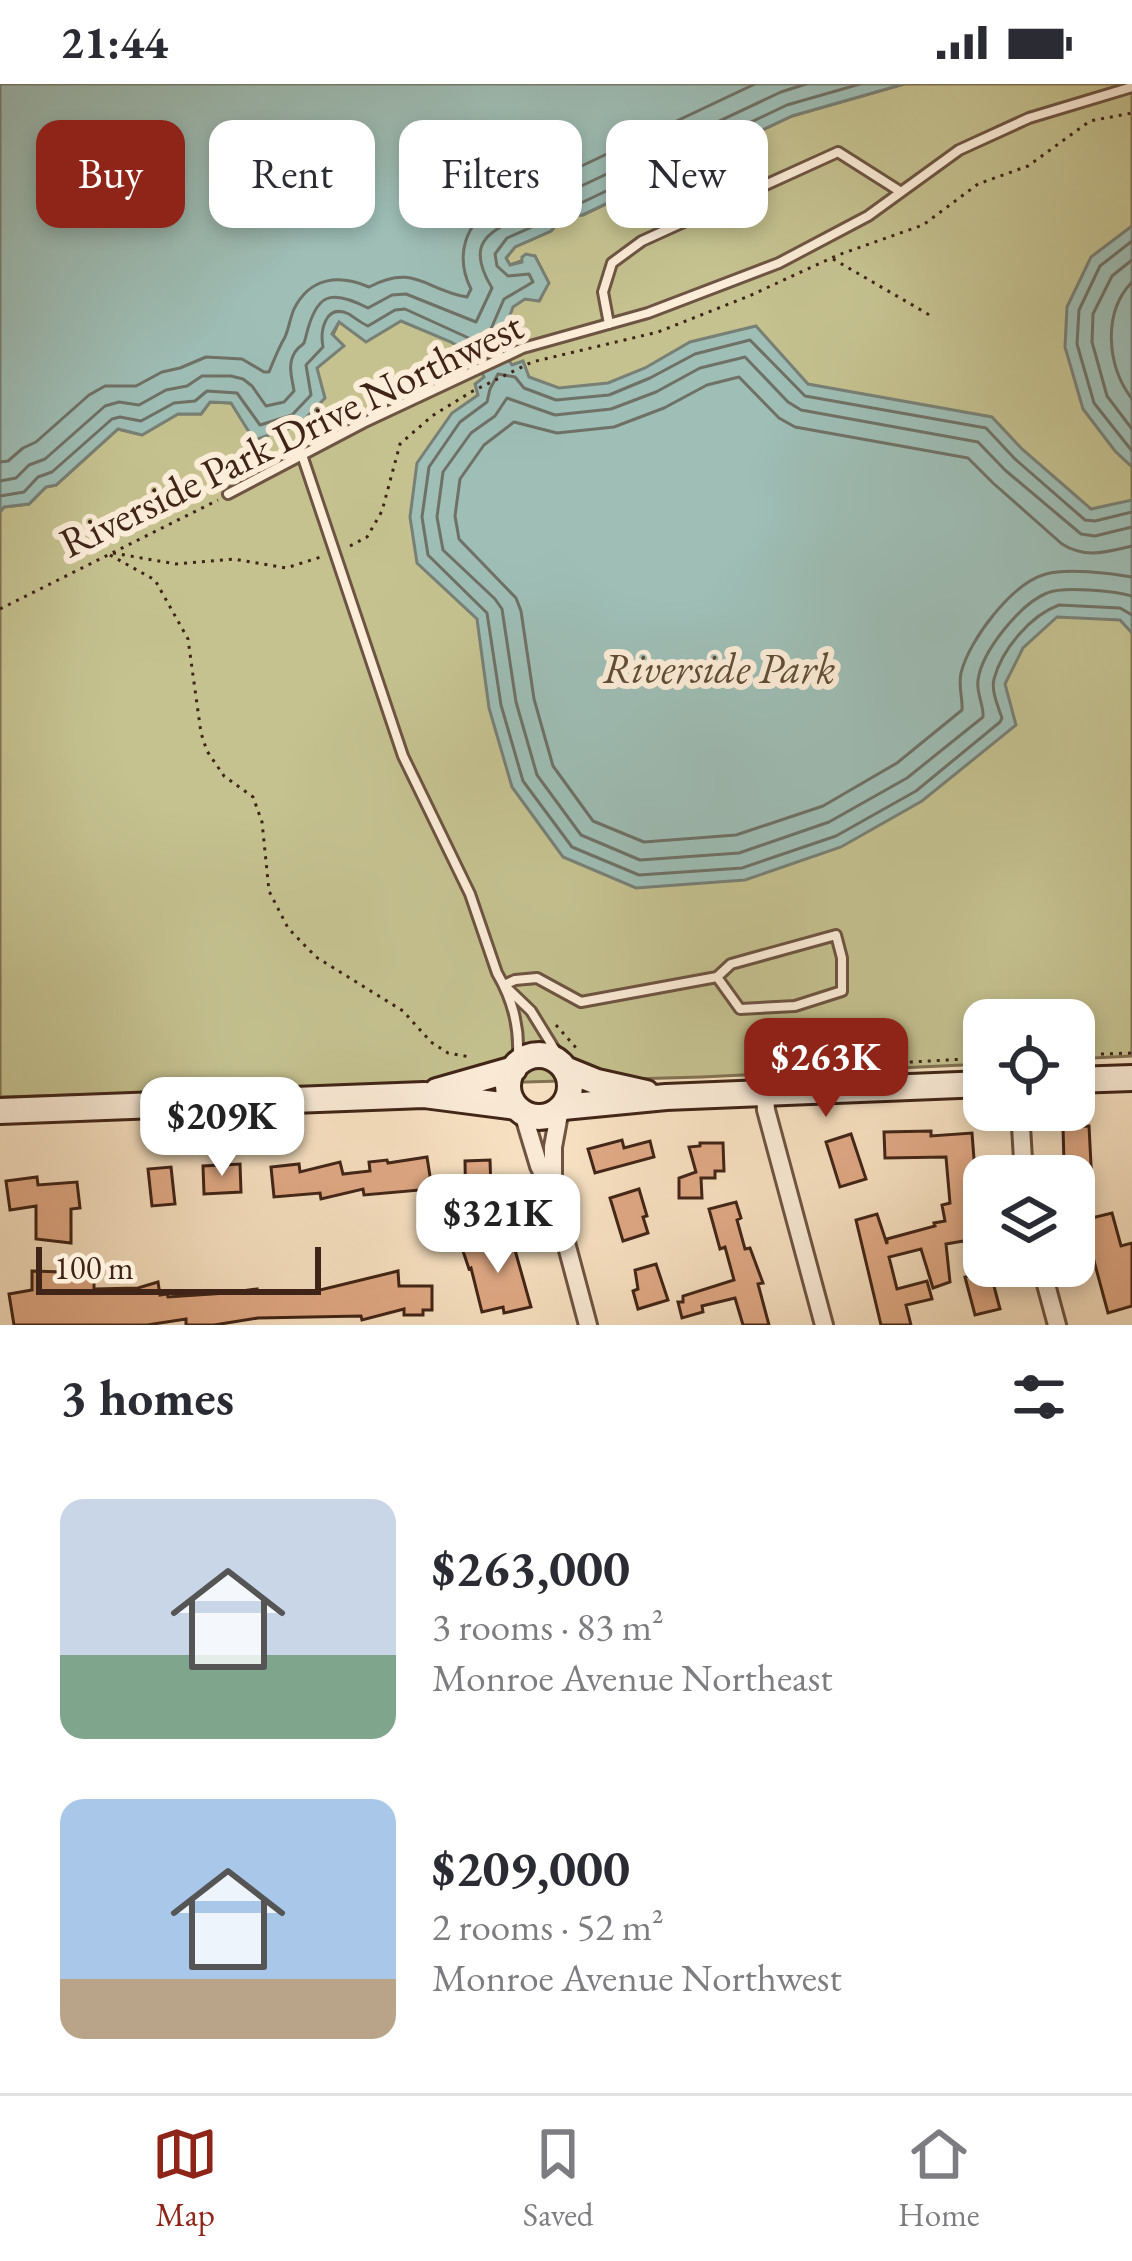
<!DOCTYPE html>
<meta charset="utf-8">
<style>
:root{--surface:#fff;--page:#f2f2f3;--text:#2b2b33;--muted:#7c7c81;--line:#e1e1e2;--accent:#8f2418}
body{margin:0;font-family:"EB Garamond",serif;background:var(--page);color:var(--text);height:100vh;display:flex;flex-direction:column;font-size:45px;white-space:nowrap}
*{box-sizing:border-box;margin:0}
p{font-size:39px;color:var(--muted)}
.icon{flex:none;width:66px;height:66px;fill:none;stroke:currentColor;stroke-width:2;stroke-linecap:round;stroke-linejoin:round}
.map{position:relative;height:1241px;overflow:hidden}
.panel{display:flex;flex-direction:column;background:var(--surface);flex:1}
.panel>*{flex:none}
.top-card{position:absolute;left:36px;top:36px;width:1062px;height:108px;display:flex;gap:24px}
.tools{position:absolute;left:963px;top:915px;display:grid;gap:24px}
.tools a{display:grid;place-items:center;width:132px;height:132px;border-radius:24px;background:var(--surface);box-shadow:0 6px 18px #0003;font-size:60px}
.scale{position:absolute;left:36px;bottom:30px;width:285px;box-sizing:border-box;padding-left:12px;border:6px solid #402417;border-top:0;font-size:33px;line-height:42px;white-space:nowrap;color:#402417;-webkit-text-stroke:9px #fcedd9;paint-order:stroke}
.price{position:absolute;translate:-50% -102px;padding:0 27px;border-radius:24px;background:#fff;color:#222;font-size:39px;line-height:78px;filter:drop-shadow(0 3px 6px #0008)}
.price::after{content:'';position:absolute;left:50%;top:72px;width:36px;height:27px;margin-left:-18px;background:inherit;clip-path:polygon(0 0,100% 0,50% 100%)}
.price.current{background:var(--accent);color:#fff}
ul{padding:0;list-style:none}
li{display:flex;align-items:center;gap:36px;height:300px;padding:0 60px}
li span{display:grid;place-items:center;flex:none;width:336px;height:240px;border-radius:24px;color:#555}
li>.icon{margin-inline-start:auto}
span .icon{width:144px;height:144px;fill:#fffc;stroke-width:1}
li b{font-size:51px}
h2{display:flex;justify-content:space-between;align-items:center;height:144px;padding:0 60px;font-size:51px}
.chip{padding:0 42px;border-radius:24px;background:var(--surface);box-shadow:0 6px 18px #0003;font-size:42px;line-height:108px}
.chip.current{background:var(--accent);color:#fff}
.status{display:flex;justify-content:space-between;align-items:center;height:84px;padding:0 60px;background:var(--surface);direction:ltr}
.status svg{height:33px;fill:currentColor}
.tabs{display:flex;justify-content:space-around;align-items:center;height:168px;border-top:3px solid var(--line);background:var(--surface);font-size:33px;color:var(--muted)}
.tabs a{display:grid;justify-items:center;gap:6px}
.tabs .current{color:var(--accent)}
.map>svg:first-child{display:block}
</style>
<div class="status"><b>21:44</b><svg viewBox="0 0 49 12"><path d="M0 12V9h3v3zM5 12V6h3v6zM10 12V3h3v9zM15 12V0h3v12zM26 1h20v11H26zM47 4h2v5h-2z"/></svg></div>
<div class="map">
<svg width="1132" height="1241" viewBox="0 0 1132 1241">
<rect width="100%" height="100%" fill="#fae4c5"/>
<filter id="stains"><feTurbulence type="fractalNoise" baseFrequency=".00167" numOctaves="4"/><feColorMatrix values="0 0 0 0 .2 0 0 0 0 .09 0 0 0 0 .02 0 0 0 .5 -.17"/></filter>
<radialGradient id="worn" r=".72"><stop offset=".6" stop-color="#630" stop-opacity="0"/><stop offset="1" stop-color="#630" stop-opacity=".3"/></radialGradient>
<path fill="#c5c290" stroke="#827354" stroke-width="3" d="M 904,0 L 1132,0 L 1132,972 L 1074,975 L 1074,936 L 984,936 L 984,980 L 701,993 L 0,1013 L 0,428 L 4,423 L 29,420 L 46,403 L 56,401 L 118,345 L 142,351 L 178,330 L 201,330 L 210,318 L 231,319 L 317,284 L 339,238 L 401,236 L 525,215 L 540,216 L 548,198 L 535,172 L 510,181 L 506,174 L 515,163 L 551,147 L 564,131 L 583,131 L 792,32 Z"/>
<path fill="#9ebeb6" stroke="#788076" stroke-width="3" d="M 0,0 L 904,0 L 792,32 L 582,131 L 565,131 L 551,147 L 515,163 L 506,174 L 510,181 L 522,178 L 522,173 L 526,170 L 535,172 L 549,199 L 539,217 L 525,215 L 513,223 L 499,261 L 512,281 L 523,277 L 529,293 L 559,304 L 608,299 L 645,284 L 690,258 L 756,242 L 808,300 L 992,333 L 1022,365 L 1091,425 L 1132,416 L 1132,549 L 1120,536 L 1057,533 L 1023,564 L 1005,600 L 1016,641 L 922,717 L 841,763 L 745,796 L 636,804 L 563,773 L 512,703 L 489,624 L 477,535 L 417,479 L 410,433 L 417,379 L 452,329 L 478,311 L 475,300 L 484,293 L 474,272 L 451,258 L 401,237 L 366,258 L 339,238 L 332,250 L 344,262 L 317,284 L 325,314 L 299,341 L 254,356 L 231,319 L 210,318 L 201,330 L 178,330 L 142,351 L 118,345 L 56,401 L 46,403 L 29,420 L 4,423 L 0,428 Z
M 1132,142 L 1132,383 L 1115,367 L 1083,325 L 1065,263 L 1067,223 L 1091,173 Z"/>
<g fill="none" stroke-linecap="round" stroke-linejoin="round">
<path stroke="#6f7166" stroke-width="3" d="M 1132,157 L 1100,182 L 1079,226 L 1077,260 L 1094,319 L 1132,367
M 1132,176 L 1112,192 L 1093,230 L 1092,258 L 1107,312 L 1132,345
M 1132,198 C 1102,229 1107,282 1132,315
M 0,378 L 8,377 L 23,364 L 36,358 L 89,311 L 105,302 L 136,302 L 162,288 L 180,284 L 206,273 L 242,275 L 264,288 L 269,288 C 274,276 278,265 285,253 C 289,244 290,234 294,225 C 310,193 339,190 369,203 C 415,179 425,206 467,213 L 471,205 C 455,173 464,139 496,122 C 505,118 516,116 523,110 C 546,93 540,88 573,86 L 755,0
M 0,397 L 16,394 L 29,381 L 45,375 L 105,322 L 119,318 L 139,321 L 166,306 L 187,302 L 202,292 L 231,292 L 243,295 L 252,302 L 266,322 L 284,318 L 294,307 C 292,293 287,281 295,268 C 303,257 303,265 306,252 C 316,210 330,204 368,224 L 392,211 L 406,210 L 476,238 L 492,204 C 463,156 491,148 529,128 C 552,115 544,106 577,104 L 781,8 L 806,0
M 0,412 L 24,408 L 38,393 L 52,388 L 112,335 L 120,333 L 141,337 L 174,319 L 195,317 L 207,307 L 237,309 L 260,341 L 292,331 L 311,311 L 306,281 L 323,263 C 320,247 325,219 349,230 C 355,234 361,239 368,242 L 395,226 L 405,225 L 484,261 L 504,215 L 533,198 L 529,190 L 508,192 L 497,182 L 495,170 L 507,154 L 543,138 L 559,121 L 581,119 L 787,21 L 860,0
M 1132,428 L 1095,437 L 1085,436 L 1015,375 L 986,344 L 805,312 L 750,256 L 695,270 L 650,294 L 609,311 L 556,316 L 524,304 L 515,293 L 498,290 L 490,305 L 487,318 L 460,338 L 429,383 L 422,433 L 428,471 L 487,529 L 501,621 L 523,697 L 572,763 L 639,791 L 742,784 L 836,752 L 916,707 L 1000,638 L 1002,634 C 998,622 991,607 994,595 C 1002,565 1031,531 1059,521 L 1120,524 L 1132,531
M 1132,443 L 1095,452 L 1081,450 L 1005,386 L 978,358 L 801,326 L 788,318 L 745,273 L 700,284 L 656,308 L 611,325 L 555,331 L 507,314 L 495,332 L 471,349 L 443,388 L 437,433 L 443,466 L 495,515 L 502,525 L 516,618 L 537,691 L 581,751 L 640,776 L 739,769 L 829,738 L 907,694 L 983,633 C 984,621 976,609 978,596 C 982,567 1020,520 1047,509 C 1063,502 1115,507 1132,512
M 1132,462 C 1106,468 1086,475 1062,460 L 993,399 L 968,374 L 795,343 L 779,334 L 739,293 L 707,301 L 664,324 L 614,343 L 557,349 L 514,338 L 484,361 L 460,395 L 455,432 L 459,455 L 516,514 L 521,527 L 534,615 L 553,682 L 593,737 L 644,758 L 736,751 L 823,722 L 897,679 L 962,626 C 963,615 958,602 961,589 C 969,556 1012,499 1046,490 C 1067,484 1110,489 1132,493"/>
</g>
<path fill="#e2ab87" stroke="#402417" stroke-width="3" d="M 1089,1042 L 1092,1100 L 1074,1101 L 1074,1092 L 1070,1092 L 1070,1079 L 1064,1079 L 1063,1043 Z
M 931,1047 L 931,1052 L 972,1049 L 976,1101 L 971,1101 L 981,1154 L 946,1160 L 950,1198 L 933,1204 L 921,1165 L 889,1173 L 897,1205 L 927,1197 L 932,1215 L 906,1221 L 911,1241 L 881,1241 L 856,1136 L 877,1130 L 887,1160 L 887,1155 L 935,1142 L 934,1139 L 945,1137 L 942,1121 L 950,1119 L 946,1073 L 885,1074 L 884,1048 Z
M 851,1050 L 866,1095 L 840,1103 L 826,1058 Z
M 622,1056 L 624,1064 L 650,1057 L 654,1073 L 595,1089 L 588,1065 Z
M 700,1059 L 723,1059 L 724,1087 L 715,1087 L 715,1094 L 701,1094 L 702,1114 L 679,1114 L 679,1094 L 696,1088 L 689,1063 L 700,1062 Z
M 427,1073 L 432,1105 L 364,1111 L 363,1105 L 321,1115 L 320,1109 L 274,1113 L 271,1083 L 299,1080 L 300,1088 L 340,1078 L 343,1090 L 370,1087 L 369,1078 L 387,1076 L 388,1079 Z
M 490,1076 L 491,1106 L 485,1106 L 487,1130 L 466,1132 L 465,1077 Z
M 240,1080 L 241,1108 L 204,1110 L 203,1082 Z
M 171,1083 L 175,1120 L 152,1122 L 148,1085 Z
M 37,1093 L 38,1101 L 77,1098 L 80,1124 L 71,1125 L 71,1159 L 36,1155 L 36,1122 L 10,1126 L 6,1097 Z
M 639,1105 L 647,1132 L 643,1133 L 648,1149 L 623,1157 L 610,1114 Z
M 736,1118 L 741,1134 L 737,1136 L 745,1165 L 750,1164 L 763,1199 L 758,1200 L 769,1241 L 743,1241 L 735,1214 L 702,1222 L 703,1228 L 682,1234 L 678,1218 L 683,1218 L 683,1212 L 734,1196 L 725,1163 L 720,1165 L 709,1125 Z
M 1112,1129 L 1121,1162 L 1132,1159 L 1132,1222 L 1108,1229 L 1083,1136 Z
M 511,1152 L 531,1223 L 504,1229 L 503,1223 L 482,1228 L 471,1184 L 469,1185 L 463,1167 Z
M 656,1180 L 668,1216 L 638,1225 L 633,1207 L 638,1205 L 635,1186 Z
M 32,1187 L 94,1189 L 94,1205 L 138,1204 L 158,1198 L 160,1211 L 167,1210 L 168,1213 L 227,1209 L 257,1205 L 257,1208 L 316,1207 L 398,1187 L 399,1202 L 432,1202 L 432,1226 L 423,1226 L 423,1231 L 404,1231 L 404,1225 L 362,1236 L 361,1232 L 258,1234 L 214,1241 L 186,1241 L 186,1235 L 147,1241 L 14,1241 L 9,1210 L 32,1206 Z
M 990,1187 L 1000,1225 L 975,1231 L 965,1193 Z"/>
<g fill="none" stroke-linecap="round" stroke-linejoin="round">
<defs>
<path id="lane" d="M 609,240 L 603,208 L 612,179 L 642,157 L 838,68 L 901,108
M 302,371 L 403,672 L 470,810 L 497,889 C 514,918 521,949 517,981
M 228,410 L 363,339 L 523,264 L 648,229 L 779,179 L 868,132 L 959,66 L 1029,34 L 1132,3
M 836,851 L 842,874 L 842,907 L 795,922 L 740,925 L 717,893 L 731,880 Z
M 504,901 L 515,896 L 537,894 L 581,918 L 717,893
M 505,902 L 531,927 L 558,971 L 559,978"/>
<path id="street" d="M 765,1009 L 766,1026 L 824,1241
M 1020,1026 L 1024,1092
M 523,1029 L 539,1082 L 553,1110 L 588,1241
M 553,1103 L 553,1063 L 560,1025
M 1041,1182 L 1057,1241"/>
<path id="secondary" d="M508 1002a31 31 0 1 1 62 0a31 31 0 1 1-62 0Z
M 565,985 L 597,998 L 646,1009
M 1074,996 L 1132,994
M 437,1007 L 514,985
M 563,1023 L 666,1013 L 984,1000
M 0,1027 L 424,1011 L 516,1023"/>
</defs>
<use href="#lane" stroke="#6e5442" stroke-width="14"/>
<use href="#street" stroke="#6e5442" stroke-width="22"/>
<use href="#secondary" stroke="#402417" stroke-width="30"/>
<path stroke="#402417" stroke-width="3" stroke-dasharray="3 6" stroke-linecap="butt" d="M 833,175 L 933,233
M 350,462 L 367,453 L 382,427 L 400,360 L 432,332 L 471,308 L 532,278 L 658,248 L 749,212 L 838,171 L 923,141 L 978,100 L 1028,82 L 1090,37 L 1132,29
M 113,469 L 176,480 L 234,475 L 286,484 L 324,472
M 110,471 L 155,496 L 188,555 L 201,649 L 207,667 L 224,692 L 253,713 L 262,738 L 269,807 L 288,844 L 316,873 L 403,927 L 431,958 L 448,969 L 470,973
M 0,525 L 218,416
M 556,941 L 577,965
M 1074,971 L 1132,969
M 766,986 L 984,974"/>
<use href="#lane" stroke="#fcedd9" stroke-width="8"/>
<use href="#street" stroke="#fcedd9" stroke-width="16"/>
<use href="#secondary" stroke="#fcedd9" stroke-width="24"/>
</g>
<g text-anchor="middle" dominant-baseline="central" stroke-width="12" stroke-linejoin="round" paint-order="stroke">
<g font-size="42" fill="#402417" stroke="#fcedd9">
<text transform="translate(291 350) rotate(-26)">Riverside Park Drive Northwest</text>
</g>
<g font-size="42" font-style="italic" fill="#614c35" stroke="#fcedd9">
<text x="719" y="584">Riverside Park</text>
</g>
</g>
<rect width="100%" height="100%" filter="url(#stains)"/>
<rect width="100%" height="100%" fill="url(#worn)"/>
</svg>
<div class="tools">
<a><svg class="icon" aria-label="locate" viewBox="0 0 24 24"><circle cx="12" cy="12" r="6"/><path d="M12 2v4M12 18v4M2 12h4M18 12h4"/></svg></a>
<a><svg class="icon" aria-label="layers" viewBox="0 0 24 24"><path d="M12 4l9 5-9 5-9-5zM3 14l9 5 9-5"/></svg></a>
</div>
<div class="scale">100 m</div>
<b class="price current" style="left:826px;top:1036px">$263K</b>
<b class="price" style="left:222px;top:1095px">$209K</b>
<b class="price" style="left:498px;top:1192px">$321K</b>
<div class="top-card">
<a class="chip current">Buy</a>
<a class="chip">Rent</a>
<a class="chip">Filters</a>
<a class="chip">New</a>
</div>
</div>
<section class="panel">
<h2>3 homes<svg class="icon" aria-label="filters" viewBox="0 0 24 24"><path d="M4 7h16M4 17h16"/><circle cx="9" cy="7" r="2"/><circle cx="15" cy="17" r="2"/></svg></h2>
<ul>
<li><span style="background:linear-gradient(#c9d6e8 65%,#7fa58c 0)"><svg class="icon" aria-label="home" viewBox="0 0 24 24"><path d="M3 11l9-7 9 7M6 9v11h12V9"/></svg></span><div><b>$263,000</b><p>3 rooms · 83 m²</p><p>Monroe Avenue Northeast</p></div></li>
<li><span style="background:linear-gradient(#a9c7e8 75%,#b9a48a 0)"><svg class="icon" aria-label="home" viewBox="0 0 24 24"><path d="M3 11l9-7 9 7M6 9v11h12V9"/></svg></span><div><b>$209,000</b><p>2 rooms · 52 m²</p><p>Monroe Avenue Northwest</p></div></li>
</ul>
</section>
<nav class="tabs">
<a class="current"><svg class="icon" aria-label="map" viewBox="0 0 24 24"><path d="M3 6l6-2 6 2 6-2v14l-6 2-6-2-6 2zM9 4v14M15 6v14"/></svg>Map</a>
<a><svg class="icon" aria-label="saved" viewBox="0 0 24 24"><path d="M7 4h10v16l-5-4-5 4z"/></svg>Saved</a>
<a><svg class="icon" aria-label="home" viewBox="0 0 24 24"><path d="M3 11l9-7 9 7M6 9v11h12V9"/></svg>Home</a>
</nav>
